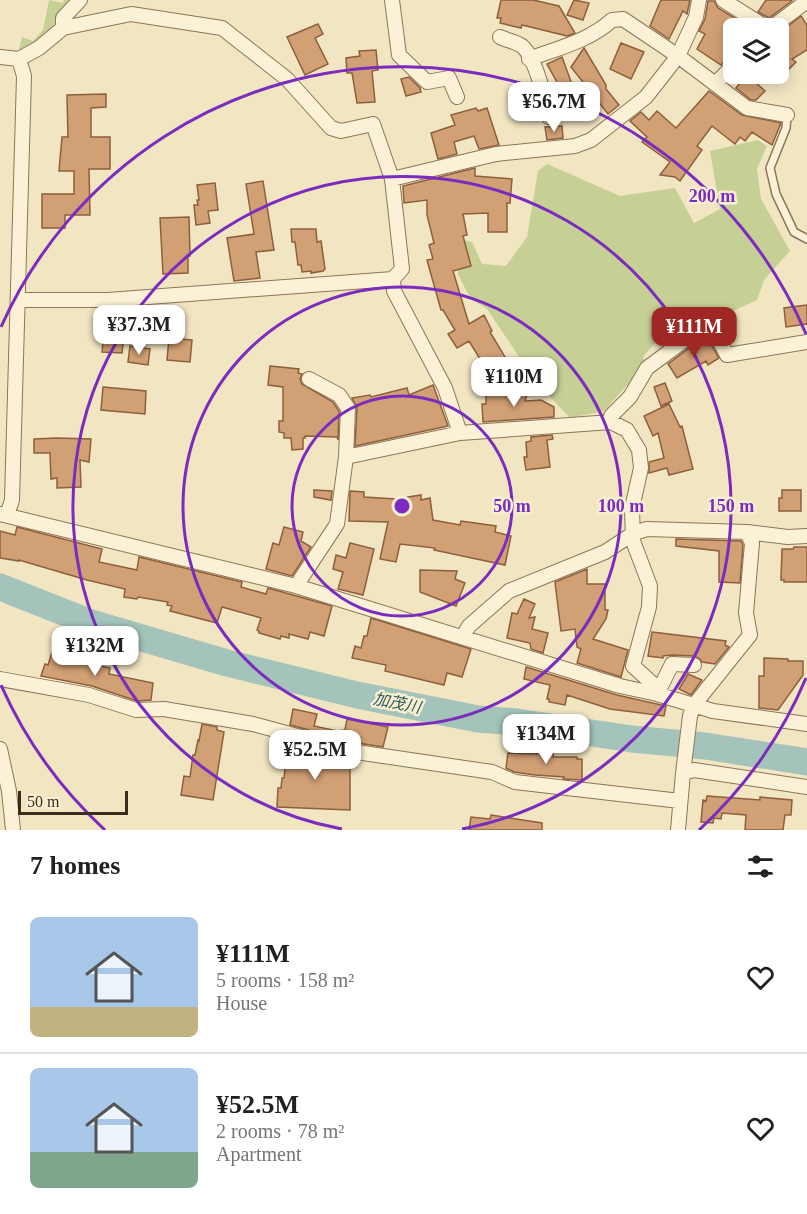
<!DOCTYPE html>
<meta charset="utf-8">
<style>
:root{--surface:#fff;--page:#f2f2f2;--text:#202124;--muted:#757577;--line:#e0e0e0;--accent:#9f2824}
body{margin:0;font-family:"Times New Roman","Noto Sans JP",serif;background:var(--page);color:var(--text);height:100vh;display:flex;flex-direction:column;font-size:22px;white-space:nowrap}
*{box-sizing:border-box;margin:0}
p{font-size:20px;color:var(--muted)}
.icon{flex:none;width:33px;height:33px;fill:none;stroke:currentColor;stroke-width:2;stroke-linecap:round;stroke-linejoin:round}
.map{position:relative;height:830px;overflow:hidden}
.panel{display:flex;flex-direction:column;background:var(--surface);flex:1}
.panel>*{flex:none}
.fabs{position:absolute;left:723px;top:18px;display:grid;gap:12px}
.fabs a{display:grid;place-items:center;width:66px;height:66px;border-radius:9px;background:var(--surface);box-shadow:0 3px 15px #0003;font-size:30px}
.scale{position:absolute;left:18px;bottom:15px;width:110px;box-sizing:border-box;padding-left:6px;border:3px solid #3b2d1d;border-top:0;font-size:16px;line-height:21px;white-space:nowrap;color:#3b2d1d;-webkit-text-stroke:4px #f8eed2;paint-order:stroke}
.price{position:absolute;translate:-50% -51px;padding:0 14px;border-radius:12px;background:#fff;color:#222;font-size:20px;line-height:39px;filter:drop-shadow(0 2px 3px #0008)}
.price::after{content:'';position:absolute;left:50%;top:36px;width:18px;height:14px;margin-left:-9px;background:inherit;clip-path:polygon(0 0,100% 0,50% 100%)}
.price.selected{background:var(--accent);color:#fff}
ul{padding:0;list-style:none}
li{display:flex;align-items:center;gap:18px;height:150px;padding:0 30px}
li+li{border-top:2px solid var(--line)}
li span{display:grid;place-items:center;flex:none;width:168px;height:120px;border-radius:9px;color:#555}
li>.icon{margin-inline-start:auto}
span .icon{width:72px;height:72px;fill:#fffc;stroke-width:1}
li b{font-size:26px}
h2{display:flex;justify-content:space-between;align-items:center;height:72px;padding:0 30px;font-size:26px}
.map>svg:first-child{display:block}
</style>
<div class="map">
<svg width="807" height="830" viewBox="0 0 807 830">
<rect width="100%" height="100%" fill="#f1e5c2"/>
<path fill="#c6d095" d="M 49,0 L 63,3 L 64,0 L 72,0 L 65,5 L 52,29 L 24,53 L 19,50 L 22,37 L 33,41 L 43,30 Z
M 758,140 L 767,146 L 757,169 L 761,199 L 790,251 L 764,280 L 757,300 L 718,318 L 658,339 L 643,357 L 646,364 L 604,411 L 570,418 L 536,382 L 487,309 L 470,298 L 458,274 L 459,239 L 472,242 L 482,264 L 506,266 L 527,237 L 538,171 L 547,164 L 620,196 L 675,188 L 694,223 L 720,209 L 710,151 Z"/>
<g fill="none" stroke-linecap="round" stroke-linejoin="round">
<path stroke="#a4c3bb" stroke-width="27" d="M 0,587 L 91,623 L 227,663 L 357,695 L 478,719 L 517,722 L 632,739 L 705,746 L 807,762"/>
</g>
<path fill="#d2a075" stroke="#8d5f3c" stroke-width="1.5" d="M 501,0 L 533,0 L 559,6 L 575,33 L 567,36 L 522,25 L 521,28 L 500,23 L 501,18 L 497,18 Z
M 574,0 L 589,3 L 583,20 L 567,15 Z
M 661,0 L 690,0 L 687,14 L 683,11 L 669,39 L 650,26 Z
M 766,0 L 791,0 L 792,1 L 769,18 L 758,12 Z
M 708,1 L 714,1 L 718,8 L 751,28 L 734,28 L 734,56 L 728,58 L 721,65 L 697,49 L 705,34 L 699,31 L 705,19 Z
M 801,16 L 807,25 L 807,50 L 792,59 L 796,62 L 784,74 L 778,69 L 778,34 Z
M 318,24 L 323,34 L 315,38 L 328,64 L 305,75 L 287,37 Z
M 621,43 L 644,52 L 631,79 L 610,69 Z
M 584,48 L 606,85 L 606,89 L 619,105 L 608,114 L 571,67 Z
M 376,50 L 378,70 L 372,71 L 375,102 L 357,103 L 352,73 L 347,73 L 346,58 L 360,56 L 359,51 Z
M 562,57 L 581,109 L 565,115 L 554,86 L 558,84 L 547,64 Z
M 747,75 L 765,91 L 756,100 L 751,100 L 736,88 Z
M 409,77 L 420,88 L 421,92 L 406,96 L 401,79 Z
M 709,91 L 742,115 L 781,123 L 772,145 L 752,132 L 745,141 L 740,137 L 735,144 L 712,126 L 697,146 L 702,150 L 680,181 L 675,177 L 660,175 L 670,162 L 642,142 L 647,137 L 630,121 L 641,112 L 649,120 L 657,111 L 676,128 Z
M 106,94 L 106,107 L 91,108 L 91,137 L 110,137 L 110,169 L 89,169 L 90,215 L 65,215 L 65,228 L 42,228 L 42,194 L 74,194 L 74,171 L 59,171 L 62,137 L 68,137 L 67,95 Z
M 476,108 L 478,111 L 487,108 L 499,145 L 479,149 L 474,136 L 454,142 L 457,154 L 438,159 L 431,133 L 455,125 L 451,115 Z
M 562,126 L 563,138 L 547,140 L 545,127 Z
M 475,168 L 475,176 L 512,179 L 510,203 L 507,203 L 507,232 L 488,232 L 488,213 L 463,214 L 467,235 L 463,236 L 471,266 L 453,271 L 469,324 L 484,315 L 492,331 L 490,332 L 511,367 L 487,382 L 480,370 L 485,367 L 469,341 L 457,348 L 448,334 L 455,330 L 443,310 L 441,310 L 427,260 L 433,259 L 429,245 L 434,243 L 427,215 L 427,200 L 404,203 L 403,186 Z
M 263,181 L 274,250 L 256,252 L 260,278 L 234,281 L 227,238 L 254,234 L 246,184 Z
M 215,183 L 218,210 L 208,211 L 210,223 L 196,225 L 194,205 L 198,205 L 197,200 L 199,200 L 197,185 Z
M 189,217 L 190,256 L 188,256 L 188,273 L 163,274 L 160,218 Z
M 291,229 L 316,229 L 317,242 L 321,241 L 325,269 L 323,271 L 311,273 L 311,271 L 302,272 L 301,265 L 298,265 L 295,242 L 292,242 Z
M 807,305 L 807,324 L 786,327 L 784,308 Z
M 127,308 L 122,353 L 102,352 L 105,323 L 113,324 L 115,309 Z
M 704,337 L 708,339 L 719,358 L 708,365 L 706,361 L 677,378 L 668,364 Z
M 169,338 L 192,340 L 190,362 L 167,360 Z
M 130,346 L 150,349 L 148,365 L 128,362 Z
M 270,366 L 299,369 L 298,373 L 302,374 L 300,379 L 302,384 L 333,402 L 339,411 L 338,440 L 337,437 L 305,436 L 305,438 L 303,438 L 303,449 L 292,450 L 291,438 L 284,438 L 284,433 L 279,432 L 279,421 L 283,421 L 283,387 L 268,385 Z
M 665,383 L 672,401 L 661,406 L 654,387 Z
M 433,385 L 448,426 L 355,446 L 357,408 L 352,398 L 370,395 L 371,397 L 407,388 L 409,395 Z
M 103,387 L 146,391 L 145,414 L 101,410 Z
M 528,392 L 525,401 L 541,400 L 554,407 L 554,417 L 483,422 L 482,404 L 486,404 L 486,394 Z
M 669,404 L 680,427 L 682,426 L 693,469 L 669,475 L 667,468 L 649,473 L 649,462 L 664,458 L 658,433 L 653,436 L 644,416 Z
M 552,435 L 553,439 L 547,440 L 550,467 L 526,470 L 524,457 L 527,457 L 526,442 L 531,441 L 531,437 Z
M 57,438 L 91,439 L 89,462 L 80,460 L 81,487 L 57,488 L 57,478 L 51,479 L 50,453 L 34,453 L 34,439 Z
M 314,490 L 332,491 L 331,500 L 314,497 Z
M 782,490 L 801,490 L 801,511 L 779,511 L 779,498 L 782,498 Z
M 350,491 L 364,492 L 364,497 L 396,499 L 421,495 L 421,500 L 430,498 L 433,520 L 460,525 L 461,521 L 496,526 L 495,532 L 511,536 L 505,565 L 434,550 L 435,548 L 400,544 L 396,562 L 380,559 L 388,522 L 349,521 Z
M 17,527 L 102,549 L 99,562 L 137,570 L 139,557 L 242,582 L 241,587 L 266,594 L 268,588 L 332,606 L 324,636 L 310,632 L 308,639 L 289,634 L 289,638 L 281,636 L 280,639 L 259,633 L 259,631 L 257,630 L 261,618 L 222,607 L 217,623 L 170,611 L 172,606 L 167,605 L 168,602 L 138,597 L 137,599 L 124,597 L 125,589 L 87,580 L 19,560 L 19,561 L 0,558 L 0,531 L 15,535 Z
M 284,527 L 303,532 L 301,541 L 311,547 L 292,576 L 266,569 L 273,543 L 279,545 Z
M 676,539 L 741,541 L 743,545 L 740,583 L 719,582 L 719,551 L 676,546 Z
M 350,543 L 374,549 L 363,595 L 338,589 L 343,572 L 333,569 L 336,555 L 346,558 Z
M 794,547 L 807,547 L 807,582 L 784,582 L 784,580 L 781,580 L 782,549 L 793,549 Z
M 587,569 L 587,584 L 605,584 L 605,610 L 608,610 L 606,619 L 593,639 L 628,650 L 621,677 L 577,663 L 581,649 L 577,647 L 575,629 L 561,631 L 555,582 Z
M 420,570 L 457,571 L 455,579 L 465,583 L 456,606 L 420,592 Z
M 524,599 L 535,604 L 529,618 L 535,617 L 532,629 L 548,633 L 543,653 L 531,649 L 530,643 L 507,638 L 512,613 L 517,614 Z
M 371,618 L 471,649 L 462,677 L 447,673 L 444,685 L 385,671 L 386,665 L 352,658 L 355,646 L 361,648 L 364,636 L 367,636 Z
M 652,632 L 726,641 L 725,645 L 729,647 L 715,664 L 702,662 L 699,658 L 694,656 L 672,655 L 663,656 L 663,658 L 648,656 Z
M 53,649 L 83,659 L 82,662 L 110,668 L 109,674 L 153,683 L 151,700 L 137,701 L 92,686 L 41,676 L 45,664 L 48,665 Z
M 764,658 L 788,659 L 788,661 L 803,661 L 803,675 L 778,710 L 759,708 L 759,676 L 764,676 Z
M 526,667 L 617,695 L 666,706 L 664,716 L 610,709 L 567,695 L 565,705 L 549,702 L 549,699 L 547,699 L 550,685 L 524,679 Z
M 688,674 L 702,680 L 691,695 L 679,689 Z
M 293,709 L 317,714 L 314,726 L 337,731 L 345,730 L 347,719 L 388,727 L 383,747 L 358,743 L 290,725 Z
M 202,724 L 217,727 L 217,730 L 224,732 L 213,800 L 181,795 L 184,776 L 190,777 L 193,755 L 195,755 L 198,740 L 199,741 Z
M 288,743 L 350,760 L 350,810 L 277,807 L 278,788 L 281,788 L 282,778 L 284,778 Z
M 537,752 L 553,752 L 553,757 L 577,757 L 577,759 L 582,759 L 582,780 L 563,779 L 564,777 L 535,775 L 514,772 L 506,768 L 508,753 L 537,754 Z
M 707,796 L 760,800 L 760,797 L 792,800 L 791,815 L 785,815 L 783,830 L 745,830 L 746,815 L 722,813 L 721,819 L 714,818 L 713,823 L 701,822 L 703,800 L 706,801 Z
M 491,815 L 542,823 L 542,830 L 469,830 L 471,817 L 490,819 Z"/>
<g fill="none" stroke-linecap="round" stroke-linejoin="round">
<defs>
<path id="lane" d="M 787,115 L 786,128 L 770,168 L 776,194 L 794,232 L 807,239"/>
<path id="street" d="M 392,0 L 399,55 L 427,82 L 449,78 L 457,97
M 723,0 L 767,28
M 63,28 L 63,18 L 80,0
M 771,28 L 807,1
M 500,37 C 506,40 516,42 522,46 C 536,58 545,99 549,117
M 0,57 L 19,59 L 39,48 L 63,28 L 131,14 L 222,28 L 287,79 L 331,128 L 341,131 L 373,124 L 392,179 L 402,269 L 393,279 L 108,300 L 18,300
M 529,59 C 558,48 589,41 612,20 L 623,19 L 678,56 L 747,108 L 787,115
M 715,84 L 734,65
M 392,179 L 496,154 L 575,146 L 591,140 L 646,97 L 678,56 L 696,17 L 699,0
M 393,279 L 394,291 L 445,388 L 460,433
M 611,422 L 611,416 L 630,397 L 647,368 L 701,328 L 711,328 L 716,334 L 727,355 L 807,342
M 346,457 L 460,433 L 611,422 L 627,430 L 639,450 L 641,468 L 632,508 L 633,541 L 650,586 L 649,607 L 633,666 L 654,685 L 657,694
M 0,514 L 296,586 L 620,686 L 657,694 L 713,711 L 807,724
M 7,515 L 12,500 L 24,76 L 19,59
M 296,586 L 337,524 L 346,457 L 348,408 L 339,395 L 309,379
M 463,636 L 469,626 L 509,591 L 605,552 L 634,533 L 647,529 L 747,532 L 788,537 L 807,536
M 0,679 L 89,695 L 136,710 L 164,709 L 253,724 L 356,752 L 492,772 L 515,782 L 680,801
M 657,694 L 672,664 L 694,665
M 0,749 L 9,791 L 13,830
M 683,773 L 690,716 L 694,705 L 750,635 L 746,613 L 752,543 L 747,532
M 678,830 L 683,773 L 694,770 L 807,787"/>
</defs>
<use href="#lane" stroke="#8c7658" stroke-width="10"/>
<use href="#street" stroke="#8c7658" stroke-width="16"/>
<use href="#lane" stroke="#fbf1d6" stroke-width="7"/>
<use href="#street" stroke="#fbf1d6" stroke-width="14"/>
</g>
<g fill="none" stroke="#7b2cbf" stroke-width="3">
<circle cx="402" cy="506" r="110"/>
<circle cx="402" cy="506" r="219"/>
<path d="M342 829A329 329 0 1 1 462 829"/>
<path d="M806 678A439 439 0 0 1 699 830M105 830A439 439 0 0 1 1 685M1 327A439 439 0 0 1 806 334"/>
</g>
<g text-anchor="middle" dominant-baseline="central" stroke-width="5" stroke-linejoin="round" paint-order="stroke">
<g font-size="16" font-style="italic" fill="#2b5c5b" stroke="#f8eed2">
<text transform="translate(397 703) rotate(11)">加茂川</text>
</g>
</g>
<circle cx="402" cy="506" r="9" fill="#7b2cbf" stroke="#f8eed2" stroke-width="3"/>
<g font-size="18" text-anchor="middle" font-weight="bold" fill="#7b2cbf" stroke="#f8eed2" stroke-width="5" stroke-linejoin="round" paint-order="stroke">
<text x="712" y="202">200 m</text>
<text x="512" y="512">50 m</text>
<text x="621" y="512">100 m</text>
<text x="731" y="512">150 m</text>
</g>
</svg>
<div class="fabs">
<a><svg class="icon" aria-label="layers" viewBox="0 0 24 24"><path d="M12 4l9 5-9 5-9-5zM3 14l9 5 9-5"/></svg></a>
</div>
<div class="scale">50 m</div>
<b class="price" style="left:554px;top:133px">¥56.7M</b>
<b class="price" style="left:139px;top:356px">¥37.3M</b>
<b class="price selected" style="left:694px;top:358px">¥111M</b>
<b class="price" style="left:514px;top:408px">¥110M</b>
<b class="price" style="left:95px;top:677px">¥132M</b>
<b class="price" style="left:546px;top:765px">¥134M</b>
<b class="price" style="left:315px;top:781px">¥52.5M</b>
</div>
<section class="panel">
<h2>7 homes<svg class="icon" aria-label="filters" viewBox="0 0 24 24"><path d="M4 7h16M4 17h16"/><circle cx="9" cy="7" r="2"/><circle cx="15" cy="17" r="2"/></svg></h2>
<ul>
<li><span style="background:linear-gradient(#a9c7e8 75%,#c2b280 0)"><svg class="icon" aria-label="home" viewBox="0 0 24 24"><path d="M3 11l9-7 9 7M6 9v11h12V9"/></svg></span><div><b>¥111M</b><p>5 rooms · 158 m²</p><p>House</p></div><svg class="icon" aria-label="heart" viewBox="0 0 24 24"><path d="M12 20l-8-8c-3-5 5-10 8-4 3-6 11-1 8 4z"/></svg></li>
<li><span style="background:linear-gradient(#a9c7e8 70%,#7fa58c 0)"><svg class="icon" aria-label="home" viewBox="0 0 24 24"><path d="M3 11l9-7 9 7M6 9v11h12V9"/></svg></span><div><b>¥52.5M</b><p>2 rooms · 78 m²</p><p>Apartment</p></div><svg class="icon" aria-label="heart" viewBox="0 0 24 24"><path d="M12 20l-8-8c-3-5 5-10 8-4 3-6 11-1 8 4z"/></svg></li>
</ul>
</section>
